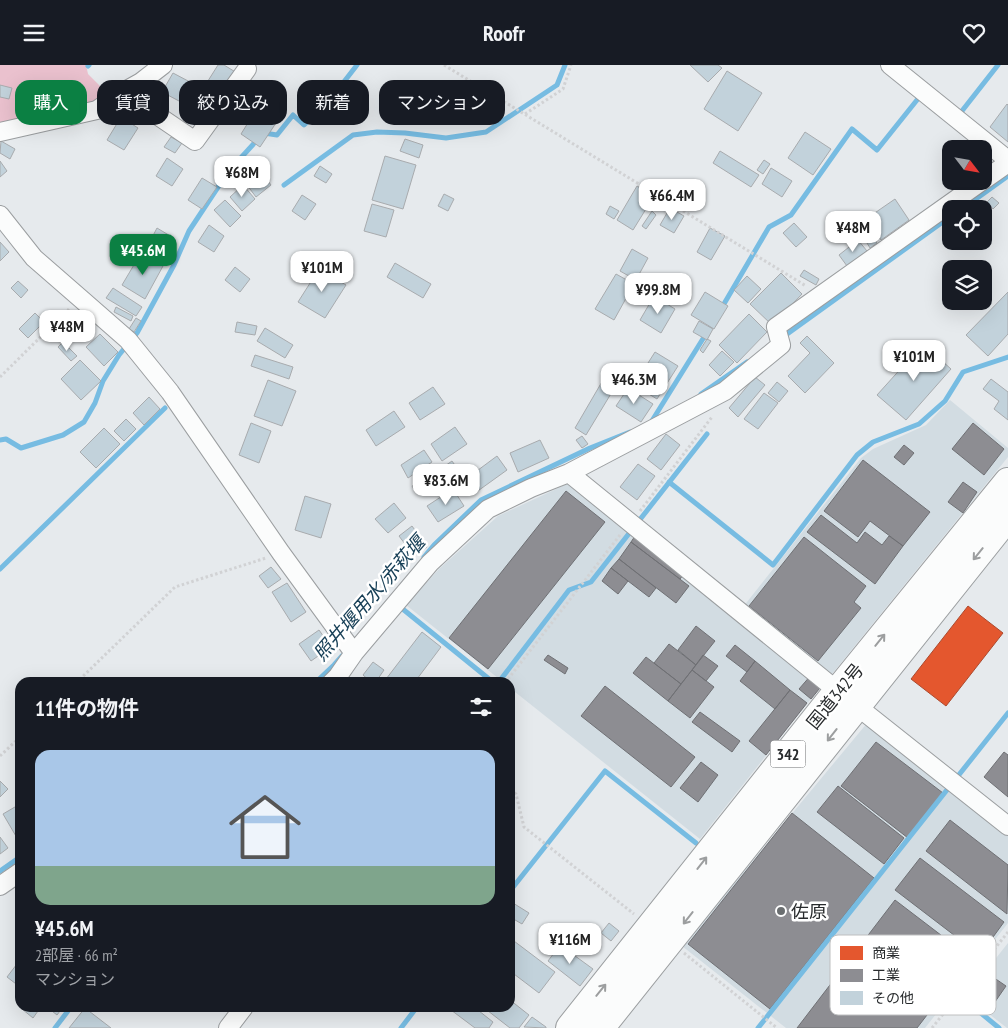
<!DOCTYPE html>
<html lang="ja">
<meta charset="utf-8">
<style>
:root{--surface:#171b24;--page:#242831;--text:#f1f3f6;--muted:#9ea1a6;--line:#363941;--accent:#0b8043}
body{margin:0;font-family:"PT Sans Narrow","Noto Sans JP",sans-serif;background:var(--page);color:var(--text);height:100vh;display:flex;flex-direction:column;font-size:19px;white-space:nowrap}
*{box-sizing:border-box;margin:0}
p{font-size:16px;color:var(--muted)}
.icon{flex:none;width:28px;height:28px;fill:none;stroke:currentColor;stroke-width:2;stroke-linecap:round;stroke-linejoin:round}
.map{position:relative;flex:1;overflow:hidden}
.drawer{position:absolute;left:15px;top:612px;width:500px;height:335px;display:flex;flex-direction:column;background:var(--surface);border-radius:15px;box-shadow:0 5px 20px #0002}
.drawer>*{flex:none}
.hud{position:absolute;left:15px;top:15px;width:500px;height:45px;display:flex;gap:10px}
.needle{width:32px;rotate:121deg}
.tools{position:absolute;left:942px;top:75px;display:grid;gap:10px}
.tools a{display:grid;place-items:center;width:50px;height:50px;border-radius:10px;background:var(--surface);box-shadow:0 5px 20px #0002;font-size:25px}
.price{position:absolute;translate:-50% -42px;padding:0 11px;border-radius:10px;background:#fff;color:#222;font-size:16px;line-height:32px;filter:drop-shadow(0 1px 2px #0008)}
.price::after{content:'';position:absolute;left:50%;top:30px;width:15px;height:11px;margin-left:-8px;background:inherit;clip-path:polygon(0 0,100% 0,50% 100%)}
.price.active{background:var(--accent);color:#fff}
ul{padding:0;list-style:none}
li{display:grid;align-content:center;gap:10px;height:265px;padding:0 20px}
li+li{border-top:1px solid var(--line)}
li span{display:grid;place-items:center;height:155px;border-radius:15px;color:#555}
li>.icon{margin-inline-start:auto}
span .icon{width:90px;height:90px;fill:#fffc;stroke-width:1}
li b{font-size:21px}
h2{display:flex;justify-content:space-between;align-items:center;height:60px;padding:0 20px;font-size:21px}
.tag{padding:0 18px;border-radius:15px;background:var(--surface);box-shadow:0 5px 20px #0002;font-size:18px;line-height:45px}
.tag.active{background:var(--accent);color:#fff}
header{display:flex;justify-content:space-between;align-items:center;height:65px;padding:0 20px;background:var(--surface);font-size:22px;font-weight:800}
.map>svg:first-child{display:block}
</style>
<header><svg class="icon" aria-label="menu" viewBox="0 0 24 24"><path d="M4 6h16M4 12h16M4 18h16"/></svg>Roofr<svg class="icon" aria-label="heart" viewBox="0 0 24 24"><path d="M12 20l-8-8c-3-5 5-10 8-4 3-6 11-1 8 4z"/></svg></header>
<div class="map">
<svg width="1008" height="963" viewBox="0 0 1008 963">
<rect width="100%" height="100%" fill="#e6eaed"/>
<path fill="#d2dce2" d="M 950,335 L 1008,383 L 1008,392 L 832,609 L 743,542 L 861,393 L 873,384 L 926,360 Z
M 567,419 L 821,621 L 700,774 L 510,623 L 510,618 L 503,617 L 406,540 L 439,504 L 498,451 Z
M 868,657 L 1008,771 L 1008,858 L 925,963 L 786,963 L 682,881 Z
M 1008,878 L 1008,963 L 1007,963 L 966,931 Z"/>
<path fill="#eac1ce" d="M 0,0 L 86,0 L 88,9 L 111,32 L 0,61 Z"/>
<path fill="#e4572e" stroke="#ac4a2e" d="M 968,541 L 1003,568 L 946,641 L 911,614 Z"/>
<path fill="#8d8d92" stroke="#6f7074" d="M 973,358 L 1004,384 L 984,410 L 952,384 Z
M 904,380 L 914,388 L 904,400 L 894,392 Z
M 863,395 L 930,447 L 903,481 L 870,456 L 858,472 L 824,446 Z
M 963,417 L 977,427 L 963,448 L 948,437 Z
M 566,426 L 605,457 L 488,604 L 449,573 Z
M 821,450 L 857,478 L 865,467 L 882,480 L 889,471 L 903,481 L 875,519 L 807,467 Z
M 635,471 L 684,509 L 680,514 L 631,477 Z
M 804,472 L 866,521 L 854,537 L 861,543 L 818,596 L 749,541 Z
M 631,477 L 689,521 L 676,538 L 619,494 Z
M 619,494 L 656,523 L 649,532 L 611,503 Z
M 611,503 L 628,516 L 618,529 L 602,516 Z
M 696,561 L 715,576 L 696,600 L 678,585 Z
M 669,579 L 696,600 L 681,619 L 654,598 Z
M 735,580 L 755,596 L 747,607 L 726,591 Z
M 548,590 L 568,603 L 565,609 L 544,595 Z
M 703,590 L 718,601 L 706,616 L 692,605 Z
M 646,592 L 681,619 L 668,636 L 633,608 Z
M 755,596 L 790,625 L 775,644 L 740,616 Z
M 692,605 L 714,622 L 690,653 L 668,636 Z
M 812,609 L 824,618 L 811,634 L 799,624 Z
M 605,621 L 695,692 L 671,722 L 581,651 Z
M 790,625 L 807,638 L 766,690 L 749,676 Z
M 700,647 L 740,676 L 732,687 L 692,657 Z
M 876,677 L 943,728 L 908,773 L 841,721 Z
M 1004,687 L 1008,690 L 1008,732 L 984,712 Z
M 701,697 L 718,710 L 698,737 L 680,723 Z
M 838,721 L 904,773 L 884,799 L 817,747 Z
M 792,748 L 874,813 L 770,944 L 688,879 Z
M 950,755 L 1008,800 L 1007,849 L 926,786 Z
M 920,793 L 1004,857 L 980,890 L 895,825 Z
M 895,835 L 971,893 L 917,963 L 797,963 Z
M 987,908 L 1006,921 L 988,947 L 970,933 Z"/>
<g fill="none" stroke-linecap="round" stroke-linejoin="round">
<path stroke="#77bce2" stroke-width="5" d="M 88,1 L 89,0
M 958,51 L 998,0
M 264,68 L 277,70 L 293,50 L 304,60 L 326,40 L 357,0
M 284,120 L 353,70 L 377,67 L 405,68 L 446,73 L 486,67 L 557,20 L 565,0
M 962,144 L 1008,111
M 721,244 L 769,162 L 791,150 L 852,64 L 877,85 L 921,30
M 783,272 L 951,151
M 701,329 L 747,297
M 650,359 L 714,256
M 0,375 L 6,374 L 21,383 L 63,370 L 84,357 L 95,338 L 103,316 L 119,290 L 137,268 L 174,200 L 189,166 L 228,107 L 258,74
M 669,417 L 773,500 L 857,390 L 873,377 L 919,359 L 945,336 L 963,307 L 1008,292
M 424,492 L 434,480 L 481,435 L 590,383 L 630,367
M 0,504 L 165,343
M 399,541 L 494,618
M 315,618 L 334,600 L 342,591
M 498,618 L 569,525 L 591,517 L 707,369
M 0,806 L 20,792
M 510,826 L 605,706 L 696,778
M 965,935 L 999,963
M 55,963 L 71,942
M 401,963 L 417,942
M 758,963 L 1008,648"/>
</g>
<path fill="#c2d2db" stroke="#a8abae" d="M 218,0 L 224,0 L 237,8 L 222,30 L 206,19 Z
M 690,0 L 718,0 L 722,3 L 708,17 Z
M 727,6 L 762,28 L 738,66 L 704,44 Z
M 173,8 L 190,17 L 179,36 L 162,27 Z
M 0,20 L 12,23 L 9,34 L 0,32 Z
M 200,26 L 213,34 L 202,52 L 189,45 Z
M 1007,39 L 1008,40 L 1008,77 L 990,62 Z
M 256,45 L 276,58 L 260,82 L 241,69 Z
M 121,52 L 138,63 L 124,85 L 107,75 Z
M 805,67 L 831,84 L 813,110 L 788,93 Z
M 171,72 L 182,78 L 175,88 L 164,82 Z
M 405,74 L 423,80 L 419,93 L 400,86 Z
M 1,76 L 15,84 L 10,94 L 0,88 Z
M 720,86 L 759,110 L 751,122 L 713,98 Z
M 385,91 L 416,100 L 403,144 L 372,135 Z
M 167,93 L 183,104 L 172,121 L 156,111 Z
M 764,95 L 770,99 L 763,109 L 757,105 Z
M 0,96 L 7,106 L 0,112 Z
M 320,101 L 332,109 L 326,118 L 314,111 Z
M 771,103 L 792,116 L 782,132 L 762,119 Z
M 259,104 L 271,120 L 256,132 L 244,116 Z
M 202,113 L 217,122 L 202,144 L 188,135 Z
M 243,120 L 255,134 L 242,146 L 230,132 Z
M 637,121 L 654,131 L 633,165 L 617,155 Z
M 444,129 L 454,134 L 448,146 L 438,141 Z
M 302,130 L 316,139 L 305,155 L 292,146 Z
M 992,132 L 999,138 L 993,144 L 987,137 Z
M 895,134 L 909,155 L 881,175 L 866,154 Z
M 225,135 L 241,151 L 230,162 L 214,145 Z
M 372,139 L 394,145 L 386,172 L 364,166 Z
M 610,141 L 619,146 L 614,154 L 606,149 Z
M 670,143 L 684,151 L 674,168 L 660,160 Z
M 652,146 L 656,150 L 646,164 L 642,161 Z
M 794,158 L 807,172 L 796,182 L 783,168 Z
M 209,160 L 224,171 L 214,187 L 198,177 Z
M 157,163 L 172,172 L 160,192 L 146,184 Z
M 710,163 L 725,171 L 711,195 L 697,187 Z
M 870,169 L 877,178 L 870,183 L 864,173 Z
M 858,175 L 867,186 L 847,201 L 839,190 Z
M 0,177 L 9,187 L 0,196 Z
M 632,184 L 648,193 L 636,215 L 620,206 Z
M 141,188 L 163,201 L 145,234 L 122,220 Z
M 395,198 L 431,219 L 423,233 L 387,212 Z
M 235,202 L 250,214 L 240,227 L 225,215 Z
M 319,204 L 346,220 L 325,253 L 298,237 Z
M 804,205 L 819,214 L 816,220 L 800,211 Z
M 781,208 L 802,229 L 772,260 L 750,239 Z
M 616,209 L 634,219 L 614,255 L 595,244 Z
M 747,211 L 761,224 L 748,238 L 734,225 Z
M 18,216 L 28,225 L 21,233 L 11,223 Z
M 113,223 L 142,242 L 136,251 L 106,233 Z
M 705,227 L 728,241 L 714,264 L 691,250 Z
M 1008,227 L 1008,269 L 988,291 L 966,270 Z
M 654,231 L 675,244 L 661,268 L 640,255 Z
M 116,242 L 133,251 L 131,256 L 114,247 Z
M 35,248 L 44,257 L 28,273 L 19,264 Z
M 82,248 L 87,253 L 79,261 L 74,256 Z
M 749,249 L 767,267 L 737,298 L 719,280 Z
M 136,253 L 141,256 L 134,267 L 129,264 Z
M 699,256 L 713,264 L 707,275 L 693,267 Z
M 237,257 L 257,261 L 255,270 L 235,267 Z
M 265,263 L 293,280 L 285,293 L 257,276 Z
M 100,269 L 118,287 L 104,301 L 86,282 Z
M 807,271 L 834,298 L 805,328 L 788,311 L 810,288 L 800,278 Z
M 707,274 L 711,276 L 703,288 L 700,285 Z
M 63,277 L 77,291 L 71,296 L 58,282 Z
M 923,279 L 951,304 L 906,355 L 877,330 Z
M 722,286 L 734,297 L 720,311 L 709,300 Z
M 655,287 L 678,301 L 657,334 L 634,320 Z
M 255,290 L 293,302 L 289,314 L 251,301 Z
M 80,295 L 101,316 L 81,335 L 61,314 Z
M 755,312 L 765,320 L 738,352 L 729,343 Z
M 991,314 L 1008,327 L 1008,355 L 994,344 L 999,336 L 983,324 Z
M 268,315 L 296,326 L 282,361 L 254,351 Z
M 603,315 L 615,322 L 586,370 L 575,363 Z
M 777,317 L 788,326 L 779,337 L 768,328 Z
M 433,322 L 445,339 L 420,355 L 409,338 Z
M 628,323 L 653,339 L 641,357 L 616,341 Z
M 764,328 L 778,338 L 758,364 L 744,354 Z
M 149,332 L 160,344 L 144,360 L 133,348 Z
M 394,346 L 405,362 L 376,381 L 366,365 Z
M 126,354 L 136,364 L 124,376 L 114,366 Z
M 251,358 L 271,366 L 259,398 L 239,390 Z
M 455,362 L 467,379 L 442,396 L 431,379 Z
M 104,363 L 120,379 L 96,403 L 80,387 Z
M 666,369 L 680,380 L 661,405 L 647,394 Z
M 582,371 L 588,379 L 582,383 L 576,375 Z
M 540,375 L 549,393 L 518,407 L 510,388 Z
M 424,385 L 432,397 L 408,413 L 401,400 Z
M 497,391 L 507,405 L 475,428 L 466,414 Z
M 452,396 L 459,406 L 449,412 L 442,403 Z
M 638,399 L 655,411 L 637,435 L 620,422 Z
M 421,413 L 428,421 L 418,429 L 412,421 Z
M 453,424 L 464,441 L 438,457 L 427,441 Z
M 305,431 L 331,439 L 321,473 L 295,465 Z
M 394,438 L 406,453 L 388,468 L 375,454 Z
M 412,461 L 427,482 L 414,491 L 399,471 Z
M 271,502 L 281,514 L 268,523 L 259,511 Z
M 287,518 L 306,547 L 291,557 L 272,527 Z
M 319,565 L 331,582 L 311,596 L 299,579 Z
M 422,567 L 441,582 L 414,618 L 383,618 Z
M 373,597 L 384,605 L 375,618 L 372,618 L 363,610 Z
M 0,716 L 8,724 L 0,732 Z
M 20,739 L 20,778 L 3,749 Z
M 0,772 L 8,783 L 0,789 Z
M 513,838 L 529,848 L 522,859 L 510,852 L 510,842 Z
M 609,858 L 619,866 L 611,876 L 601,868 Z
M 510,873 L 555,907 L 539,928 L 510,906 Z
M 560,880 L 593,904 L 580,921 L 548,896 Z
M 20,895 L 20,922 L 7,912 Z
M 510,935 L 529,950 L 519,963 L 510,963 L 483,942 L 510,942 Z
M 23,942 L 32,942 L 38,946 L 33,953 L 22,944 Z
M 47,942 L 63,942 L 57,950 Z
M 452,942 L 474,942 L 493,957 L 489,963 L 475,963 L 451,945 Z
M 85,943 L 111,963 L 69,963 Z
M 532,952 L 546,962 L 546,963 L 524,962 Z"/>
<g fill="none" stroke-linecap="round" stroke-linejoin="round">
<defs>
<path id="street" d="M 890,0 L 1008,95
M 123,27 L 195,76 L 247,4
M 0,67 L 97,45 L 123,27 L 141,17 L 163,0
M 984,115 L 1008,98
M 0,150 L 34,193 L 80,233 L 128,275 L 170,327 L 281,488 L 354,588
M 569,408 L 829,619 L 1008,761
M 331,618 L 338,611 L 354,588 L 430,498 L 488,444 L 531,423 L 569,408 L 725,326 L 781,280 L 776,262 L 982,116
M 0,821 L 20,807
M 228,963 L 244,942"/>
<path id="highway" d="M 570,963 L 838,626 L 1008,417
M 600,963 L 1008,451"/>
</defs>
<use href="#street" stroke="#9b9ea0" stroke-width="20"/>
<use href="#highway" stroke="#9b9ea0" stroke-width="30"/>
<path stroke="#d1d2d4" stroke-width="3" stroke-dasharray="2.5 2.5" stroke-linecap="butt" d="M 444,0 L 806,221
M 525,49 L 563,24 L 571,0
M 0,312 L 69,244
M 640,446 L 712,352
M 355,613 L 361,618
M 76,618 L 175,522 L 266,493
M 505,618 L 620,470
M 0,691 L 20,672
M 510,725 L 516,729 L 524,762 L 634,849
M 684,888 L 777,963
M 932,963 L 1008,867"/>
<use href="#street" stroke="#fbfcfc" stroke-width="18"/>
<use href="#highway" stroke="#fbfcfc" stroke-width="28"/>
</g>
<defs><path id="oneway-shaft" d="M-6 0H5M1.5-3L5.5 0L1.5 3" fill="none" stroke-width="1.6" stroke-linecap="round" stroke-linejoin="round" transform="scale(1.25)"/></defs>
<g stroke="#9c9e9f">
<use href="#oneway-shaft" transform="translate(978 489) rotate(129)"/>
<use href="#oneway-shaft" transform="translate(880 575) rotate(-51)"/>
<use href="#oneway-shaft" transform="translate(832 670) rotate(128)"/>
<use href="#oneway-shaft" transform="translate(702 798) rotate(-52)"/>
<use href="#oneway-shaft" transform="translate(688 853) rotate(128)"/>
<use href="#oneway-shaft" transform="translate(601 925) rotate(-51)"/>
</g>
<circle fill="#6a6e70" stroke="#fff" stroke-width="2" cx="781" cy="846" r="5"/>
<g text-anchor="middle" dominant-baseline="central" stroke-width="5" stroke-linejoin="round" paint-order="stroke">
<rect fill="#fff" stroke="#686b6c" stroke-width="1" x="770.5" y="675.5" width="35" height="27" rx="4"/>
<g font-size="16" font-weight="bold" fill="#282b2d">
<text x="788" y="689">342</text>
</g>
<g font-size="18" fill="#282b2d" stroke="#fff">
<text transform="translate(835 631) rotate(-51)">国道342号</text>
</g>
<g font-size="18" fill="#282b2d" stroke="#fff" text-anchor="start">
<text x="791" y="846">佐原</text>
</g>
<g font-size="19" font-style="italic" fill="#194158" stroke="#fff">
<text transform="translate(369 533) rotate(-49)">照井堰用水/赤萩堰</text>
</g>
</g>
<rect x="830" y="870" width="166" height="80" rx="8" fill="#fff" stroke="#bebfc0" stroke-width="1"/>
<rect x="840" y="881" width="23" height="14" fill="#e4572e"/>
<rect x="840" y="904" width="23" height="13" fill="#8d8d92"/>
<rect x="840" y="926" width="23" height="14" fill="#c2d2db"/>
<g font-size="14" fill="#282b2d">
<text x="872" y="893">商業</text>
<text x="872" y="915">工業</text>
<text x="872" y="938">その他</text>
</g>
</svg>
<div class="tools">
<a><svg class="needle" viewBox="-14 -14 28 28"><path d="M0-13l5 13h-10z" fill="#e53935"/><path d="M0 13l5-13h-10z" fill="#9ea1a6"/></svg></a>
<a><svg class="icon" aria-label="locate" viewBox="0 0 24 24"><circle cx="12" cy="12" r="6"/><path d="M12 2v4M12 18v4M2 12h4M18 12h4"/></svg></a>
<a><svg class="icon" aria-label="layers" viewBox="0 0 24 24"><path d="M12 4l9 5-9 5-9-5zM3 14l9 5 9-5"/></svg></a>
</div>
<b class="price" style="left:242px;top:133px">¥68M</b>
<b class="price" style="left:672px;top:156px">¥66.4M</b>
<b class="price" style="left:853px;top:188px">¥48M</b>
<b class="price active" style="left:143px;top:211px">¥45.6M</b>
<b class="price" style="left:322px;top:228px">¥101M</b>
<b class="price" style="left:658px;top:250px">¥99.8M</b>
<b class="price" style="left:67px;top:287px">¥48M</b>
<b class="price" style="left:914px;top:317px">¥101M</b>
<b class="price" style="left:634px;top:340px">¥46.3M</b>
<b class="price" style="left:446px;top:441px">¥83.6M</b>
<b class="price" style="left:570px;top:900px">¥116M</b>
<div class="hud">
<a class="tag active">購入</a>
<a class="tag">賃貸</a>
<a class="tag">絞り込み</a>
<a class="tag">新着</a>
<a class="tag">マンション</a>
</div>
<section class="drawer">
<h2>11件の物件<svg class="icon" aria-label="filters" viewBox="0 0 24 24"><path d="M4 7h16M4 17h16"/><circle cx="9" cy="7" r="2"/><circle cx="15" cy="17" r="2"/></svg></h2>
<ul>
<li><span style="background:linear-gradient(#a9c7e8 75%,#7fa58c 0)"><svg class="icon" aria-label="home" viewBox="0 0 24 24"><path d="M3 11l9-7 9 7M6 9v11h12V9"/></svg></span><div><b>¥45.6M</b><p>2部屋 · 66 m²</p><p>マンション</p></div></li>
</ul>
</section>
</div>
